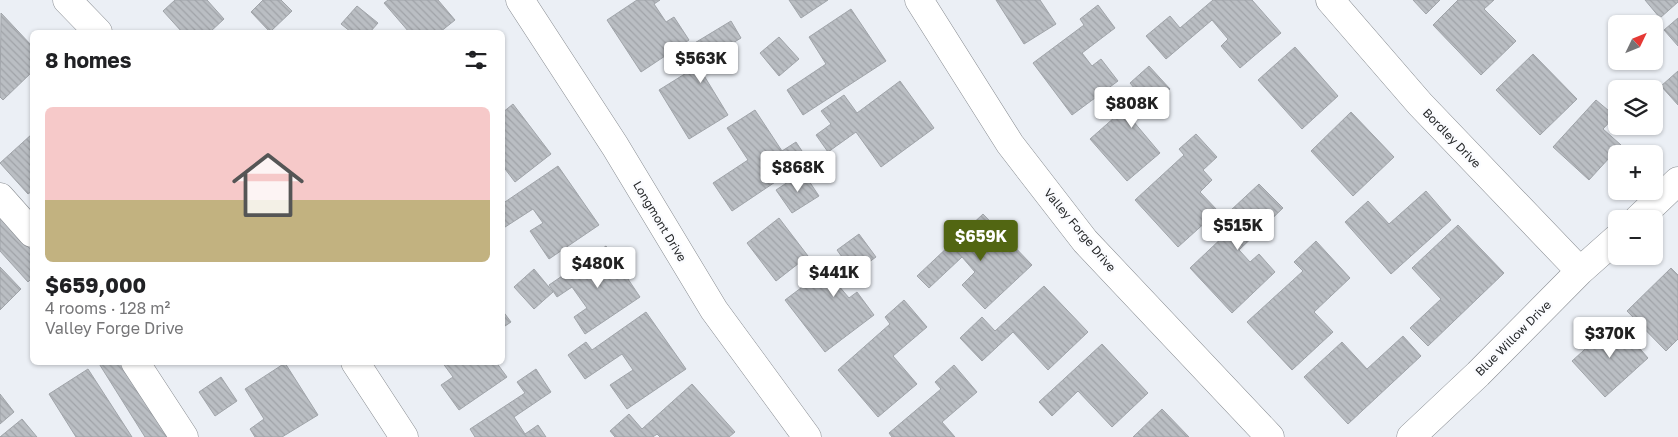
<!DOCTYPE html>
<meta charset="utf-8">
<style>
:root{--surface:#fff;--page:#f6f6f6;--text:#202124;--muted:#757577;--accent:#526612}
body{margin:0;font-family:"Golos Text",sans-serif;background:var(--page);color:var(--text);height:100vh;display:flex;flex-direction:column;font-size:19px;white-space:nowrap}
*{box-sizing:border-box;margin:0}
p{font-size:16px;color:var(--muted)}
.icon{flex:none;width:28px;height:28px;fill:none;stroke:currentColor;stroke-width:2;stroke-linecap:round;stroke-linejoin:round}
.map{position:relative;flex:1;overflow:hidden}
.side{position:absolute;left:30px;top:30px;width:475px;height:335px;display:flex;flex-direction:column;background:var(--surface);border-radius:8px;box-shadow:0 1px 4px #0004}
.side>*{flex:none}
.needle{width:32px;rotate:47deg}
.fabs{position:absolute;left:1608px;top:15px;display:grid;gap:10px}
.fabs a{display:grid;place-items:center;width:55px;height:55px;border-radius:8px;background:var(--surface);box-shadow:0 1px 4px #0004;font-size:25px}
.price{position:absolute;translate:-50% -42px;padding:0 11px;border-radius:5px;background:#fff;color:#222;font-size:16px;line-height:32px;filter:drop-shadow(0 1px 2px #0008)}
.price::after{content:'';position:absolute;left:50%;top:30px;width:15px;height:11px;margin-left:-8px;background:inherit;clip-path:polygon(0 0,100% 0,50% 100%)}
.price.selected{background:var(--accent);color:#fff}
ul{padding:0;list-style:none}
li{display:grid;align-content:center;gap:10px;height:265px;padding:0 15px}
li span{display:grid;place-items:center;height:155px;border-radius:8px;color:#555}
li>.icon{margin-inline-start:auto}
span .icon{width:90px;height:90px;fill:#fffc;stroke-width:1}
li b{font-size:21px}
h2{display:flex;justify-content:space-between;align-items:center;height:60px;padding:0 15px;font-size:21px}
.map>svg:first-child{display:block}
</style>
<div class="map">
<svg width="1678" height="437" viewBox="0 0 1678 437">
<defs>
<pattern id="building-back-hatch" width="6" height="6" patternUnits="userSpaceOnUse" patternTransform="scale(1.25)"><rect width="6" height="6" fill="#babec3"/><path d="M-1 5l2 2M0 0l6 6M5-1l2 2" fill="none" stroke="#a0a3a8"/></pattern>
</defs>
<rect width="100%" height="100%" fill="#ebeff5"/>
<path fill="url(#building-back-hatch)" stroke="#a0a4a9" d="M 175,0 L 207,0 L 224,19 L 210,32 L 182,32 L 163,11 Z
M 263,0 L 281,0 L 292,11 L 270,32 L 251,12 Z
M 388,0 L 438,0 L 455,20 L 440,32 L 409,32 L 384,3 Z
M 637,0 L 660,0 L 654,4 L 666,22 L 674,17 L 689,40 L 641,72 L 607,20 Z
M 789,0 L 828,0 L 801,18 Z
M 996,0 L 1040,0 L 1056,24 L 1024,44 Z
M 1213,0 L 1252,0 L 1281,33 L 1240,68 L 1221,46 L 1228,39 L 1212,20 L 1166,59 L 1146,36 L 1170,16 L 1180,28 Z
M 1413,0 L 1440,0 L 1426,14 Z
M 1458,0 L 1494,0 L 1484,9 L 1516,41 L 1481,75 L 1433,25 Z
M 1645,0 L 1678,0 L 1678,2 L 1660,18 Z
M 1098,5 L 1115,28 L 1082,53 L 1092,66 L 1101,59 L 1118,81 L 1072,115 L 1033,63 L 1084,25 L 1080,19 Z
M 357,6 L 378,23 L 370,32 L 351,32 L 341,24 Z
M 851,9 L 886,61 L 803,115 L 787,90 L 826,64 L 809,37 Z
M 1,13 L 32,46 L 32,72 L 3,100 L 0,97 Z
M 1678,18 L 1678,46 L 1664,30 Z
M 731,21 L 741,38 L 728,46 L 734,55 L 703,74 L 728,115 L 689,139 L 659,90 L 704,62 L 693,44 Z
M 779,37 L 799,59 L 779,76 L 760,53 Z
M 1295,47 L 1338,96 L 1302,129 L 1258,80 Z
M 1533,54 L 1577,99 L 1540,135 L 1496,90 Z
M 1149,66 L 1170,89 L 1133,121 L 1160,153 L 1127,181 L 1090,139 L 1140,95 L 1130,83 Z
M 1678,71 L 1678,105 L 1661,86 Z
M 900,81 L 934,128 L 881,167 L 856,132 L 828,152 L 816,135 L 831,124 L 821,111 L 844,95 L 857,113 Z
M 1596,100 L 1615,116 L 1603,129 L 1621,145 L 1589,180 L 1553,147 Z
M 513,104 L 551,154 L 515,182 L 502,165 L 502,113 Z
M 755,110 L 782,151 L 796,142 L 808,160 L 732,211 L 713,183 L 748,160 L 727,128 Z
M 1351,112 L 1394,157 L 1353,196 L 1311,151 Z
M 32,134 L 32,191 L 28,194 L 0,163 Z
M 1196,134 L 1217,157 L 1203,170 L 1212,180 L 1200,192 L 1218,211 L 1178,247 L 1135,200 L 1184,155 L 1179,149 Z
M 558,166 L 599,225 L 549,259 L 530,231 L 543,223 L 533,209 L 502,229 L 502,204 Z
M 803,172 L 819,196 L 792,213 L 776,190 Z
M 1259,184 L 1283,208 L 1239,250 L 1250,262 L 1259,254 L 1275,272 L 1232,313 L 1190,268 L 1226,234 L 1216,224 Z
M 1426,191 L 1451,220 L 1391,274 L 1345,222 L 1368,201 L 1389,224 Z
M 983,214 L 1032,265 L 985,309 L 962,285 L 975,272 L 962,257 L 929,288 L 917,276 Z
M 0,216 L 32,251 L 32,278 L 28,282 L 0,251 Z
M 779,218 L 808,256 L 776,281 L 747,243 Z
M 1458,225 L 1504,273 L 1428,346 L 1410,328 L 1441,299 L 1412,268 Z
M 859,234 L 876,257 L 838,285 L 849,298 L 857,292 L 874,315 L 825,352 L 785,300 L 842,257 L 837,250 Z
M 1316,241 L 1350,278 L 1314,312 L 1333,332 L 1292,370 L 1247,322 L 1303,271 L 1294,262 Z
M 606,246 L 640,297 L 585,334 L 574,317 L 587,308 L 572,287 L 557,297 L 549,285 Z
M 0,267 L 21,289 L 0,310 Z
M 1671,268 L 1678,275 L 1678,339 L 1666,351 L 1627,311 Z
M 534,269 L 553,292 L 534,309 L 514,287 Z
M 1044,286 L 1088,332 L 1048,370 L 1013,332 L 982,361 L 960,338 L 982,317 L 995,331 Z
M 904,300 L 927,327 L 893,356 L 917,384 L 878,417 L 838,370 L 890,324 L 885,317 Z
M 502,310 L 511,322 L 502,328 Z
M 646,312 L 686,369 L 627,409 L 610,385 L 633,370 L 622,354 L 585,379 L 568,355 L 586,342 L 592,350 Z
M 1616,321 L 1648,358 L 1605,397 L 1572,361 Z
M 1403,336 L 1421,356 L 1348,424 L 1304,377 L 1342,342 L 1367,369 Z
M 1102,344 L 1148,393 L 1112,427 L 1078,391 L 1052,416 L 1039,402 Z
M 98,362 L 126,362 L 172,437 L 145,437 Z
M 442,362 L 496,362 L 507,377 L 459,410 L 441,385 L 453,377 Z
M 285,363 L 318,415 L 282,437 L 255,437 L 250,429 L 264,419 L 245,389 Z
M 954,365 L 977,392 L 942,422 L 955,437 L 892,437 L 889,433 L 941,389 L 935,382 Z
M 88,369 L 132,437 L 76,437 L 49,394 Z
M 536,369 L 551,392 L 514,417 L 525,434 L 538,425 L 546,437 L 475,437 L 470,429 L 525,393 L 517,382 Z
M 221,377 L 237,401 L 215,416 L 199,392 Z
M 692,384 L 735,432 L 729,437 L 660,437 L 657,434 L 653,437 L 615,437 L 610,431 L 629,414 L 642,429 Z
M 0,394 L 14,412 L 0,424 Z
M 1162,409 L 1189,437 L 1133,437 Z
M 22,419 L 37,437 L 0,437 Z"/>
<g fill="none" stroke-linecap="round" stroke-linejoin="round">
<defs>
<path id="minor" d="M 67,0 L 98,32
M 520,0 L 615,146 L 714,310 L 807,437
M 919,0 L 1010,144 L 1085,241 L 1270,437
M 1330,0 L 1420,104 L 1580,271
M 0,197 L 32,233
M 1638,219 L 1678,181
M 135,362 L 184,437
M 355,362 L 404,437
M 1411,437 L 1478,374 L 1580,271 L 1616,239"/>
</defs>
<use href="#minor" stroke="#878b90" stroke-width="29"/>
<use href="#minor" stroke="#fff" stroke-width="28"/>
</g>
<g text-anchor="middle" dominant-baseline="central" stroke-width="5" stroke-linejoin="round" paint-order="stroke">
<g font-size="12" fill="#26282a" stroke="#fbfcff">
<text transform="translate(1452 138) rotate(46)">Bordley Drive</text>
<text transform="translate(660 221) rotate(59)">Longmont Drive</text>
<text transform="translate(1080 230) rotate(50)">Valley Forge Drive</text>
<text transform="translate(1513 338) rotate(-45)">Blue Willow Drive</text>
</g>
</g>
</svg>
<div class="fabs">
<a><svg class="needle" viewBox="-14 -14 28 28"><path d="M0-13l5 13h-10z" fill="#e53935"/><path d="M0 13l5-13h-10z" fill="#757577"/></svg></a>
<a><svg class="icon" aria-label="layers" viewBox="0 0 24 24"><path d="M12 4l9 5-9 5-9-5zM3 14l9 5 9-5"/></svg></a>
<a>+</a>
<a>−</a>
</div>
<b class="price" style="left:701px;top:84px">$563K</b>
<b class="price" style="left:1132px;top:129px">$808K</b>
<b class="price" style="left:798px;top:193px">$868K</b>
<b class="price" style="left:1238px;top:251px">$515K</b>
<b class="price selected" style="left:981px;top:262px">$659K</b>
<b class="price" style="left:598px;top:289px">$480K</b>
<b class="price" style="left:834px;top:298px">$441K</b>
<b class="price" style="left:1610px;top:359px">$370K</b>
<section class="side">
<h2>8 homes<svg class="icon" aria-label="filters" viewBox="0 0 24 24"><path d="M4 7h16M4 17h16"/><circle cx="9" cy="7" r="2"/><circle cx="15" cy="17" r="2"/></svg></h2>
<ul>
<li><span style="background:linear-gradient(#f6c9c9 60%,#c2b280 0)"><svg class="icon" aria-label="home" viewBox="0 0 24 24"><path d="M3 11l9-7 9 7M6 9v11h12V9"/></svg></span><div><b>$659,000</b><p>4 rooms · 128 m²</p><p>Valley Forge Drive</p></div></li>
</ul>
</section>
</div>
